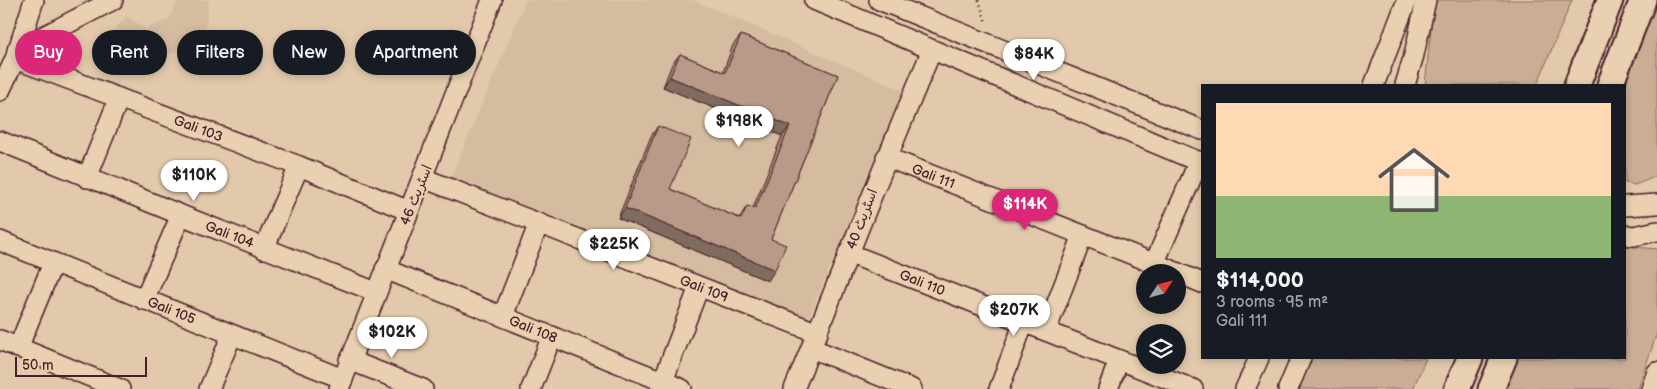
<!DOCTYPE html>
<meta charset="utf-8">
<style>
:root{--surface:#171b24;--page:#242831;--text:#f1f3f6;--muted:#9ea1a6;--accent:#db2777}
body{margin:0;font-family:"Balsamiq Sans","Playpen Sans Arabic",sans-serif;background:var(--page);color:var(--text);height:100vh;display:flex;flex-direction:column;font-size:19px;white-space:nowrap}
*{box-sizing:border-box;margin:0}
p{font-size:16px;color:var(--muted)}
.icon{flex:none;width:28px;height:28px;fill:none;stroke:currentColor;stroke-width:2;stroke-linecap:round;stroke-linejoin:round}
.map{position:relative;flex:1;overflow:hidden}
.panel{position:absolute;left:1201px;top:84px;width:425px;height:275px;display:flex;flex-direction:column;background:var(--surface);border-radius:0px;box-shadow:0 2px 8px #0003}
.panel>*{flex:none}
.banner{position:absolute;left:15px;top:30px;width:475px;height:45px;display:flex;gap:10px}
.needle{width:32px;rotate:54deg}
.fabs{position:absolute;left:1136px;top:264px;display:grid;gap:10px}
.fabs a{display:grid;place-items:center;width:50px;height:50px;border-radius:50%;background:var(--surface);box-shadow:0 2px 8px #0003;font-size:25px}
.scale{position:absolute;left:15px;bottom:12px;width:132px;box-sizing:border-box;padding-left:5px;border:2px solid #4a1f2b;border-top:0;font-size:14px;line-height:18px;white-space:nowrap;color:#4a1f2b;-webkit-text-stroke:4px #e8d0b0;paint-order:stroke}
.price{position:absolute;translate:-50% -42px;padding:0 11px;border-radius:18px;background:#fff;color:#222;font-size:16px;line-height:32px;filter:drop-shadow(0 1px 2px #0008)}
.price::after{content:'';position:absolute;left:50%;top:30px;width:15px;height:11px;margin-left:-8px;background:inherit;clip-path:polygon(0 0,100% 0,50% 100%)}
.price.selected{background:var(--accent);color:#fff}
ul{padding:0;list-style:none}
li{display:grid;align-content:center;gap:10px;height:265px;padding:0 15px}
li span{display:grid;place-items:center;height:155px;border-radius:0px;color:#555}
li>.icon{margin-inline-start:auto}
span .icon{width:90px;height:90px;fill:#fffc;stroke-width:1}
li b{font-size:21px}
.pill{padding:0 18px;border-radius:22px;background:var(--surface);box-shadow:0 2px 8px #0003;font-size:18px;line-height:45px}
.pill.selected{background:var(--accent);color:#fff}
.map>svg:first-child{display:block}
</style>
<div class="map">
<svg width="1657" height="389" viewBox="0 0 1657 389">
<rect width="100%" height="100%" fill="#e2c9ab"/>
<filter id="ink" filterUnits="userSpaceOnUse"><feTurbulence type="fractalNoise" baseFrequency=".02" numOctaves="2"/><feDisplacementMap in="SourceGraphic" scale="10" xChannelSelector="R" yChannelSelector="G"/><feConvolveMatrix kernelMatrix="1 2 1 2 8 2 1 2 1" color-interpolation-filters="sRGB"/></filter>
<g filter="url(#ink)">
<path fill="#d5bba0" d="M 178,0 L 209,0 L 206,27 L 185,47 L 145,64 L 105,39 L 127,16 L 146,29 L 169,19 Z
M 526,0 L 693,0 L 905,91 L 804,328 L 451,177 Z"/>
<path fill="#c9ad95" stroke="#8a6660" d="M 1434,0 L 1572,0 L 1537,85 L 1425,85 Z
M 1657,1 L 1657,176 L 1635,185 L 1625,183 L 1625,85 Z
M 1625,246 L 1657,249 L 1657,333 L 1638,389 L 1496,389 L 1509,358 L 1625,358 Z
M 1310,358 L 1426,358 L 1413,389 L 1296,389 Z"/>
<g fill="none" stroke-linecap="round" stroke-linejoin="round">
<defs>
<g id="minor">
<path d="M 814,0 L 1202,163"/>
<path d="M 879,0 L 1202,130"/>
<path d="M 17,50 L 113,0"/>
<path id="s1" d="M 15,59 L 299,166 L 409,211"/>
<path d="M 1374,85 L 1407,0"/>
<path d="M 1405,85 L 1414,55 L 1426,0"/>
<path d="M 0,91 L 15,59 L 34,0"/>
<path id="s2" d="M 0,141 L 181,215 L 376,292"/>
<path id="s3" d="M 886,157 L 1176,272"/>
<path d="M 87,178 L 119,98"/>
<path id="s4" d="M 423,178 L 818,333"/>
<path d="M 1625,206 L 1657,204"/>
<path d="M 1625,235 L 1634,236 L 1657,231"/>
<path id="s5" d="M 0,241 L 343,379"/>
<path d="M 264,249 L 299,166"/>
<path id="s6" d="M 848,253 L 1193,389"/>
<path d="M 1154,264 L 1199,161"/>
<path id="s7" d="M 385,269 L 682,389"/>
<path d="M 1178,273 L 1202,283"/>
<path d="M 144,300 L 181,215"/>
<path d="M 503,316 L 539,223"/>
<path d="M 1046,331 L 1083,235"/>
<path d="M 0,340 L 120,389"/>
<path d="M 18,348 L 53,263"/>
<path d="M 811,348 L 912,389"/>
<path d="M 349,360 L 423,389"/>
<path d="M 663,381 L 699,287"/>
<path d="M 209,389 L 232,335"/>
<path d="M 339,389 L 492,0"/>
<path d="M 531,389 L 552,336"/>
<path d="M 794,389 C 841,276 884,162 932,50"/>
<path d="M 999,389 L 1024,322"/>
<path d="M 1108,389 L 1119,360"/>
<path d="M 1245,389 L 1259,358"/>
<path d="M 1288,389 L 1301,358"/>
<path d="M 1651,389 L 1657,372"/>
</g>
<path id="major" d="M 1577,85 L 1610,0
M 1610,85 L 1643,0
M 1457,389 L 1470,358
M 1491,389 L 1504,358"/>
</defs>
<use href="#minor" stroke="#4a1f2b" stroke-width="22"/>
<use href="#major" stroke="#4a1f2b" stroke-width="29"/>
<path stroke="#4a1f2b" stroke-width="3" stroke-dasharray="1 4" stroke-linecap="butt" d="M 979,0 L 986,23"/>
<use href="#minor" stroke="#e8d0b0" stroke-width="19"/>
<use href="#major" stroke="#e8d0b0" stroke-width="25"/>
</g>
<path fill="#9d8474" stroke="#4a1f2b" d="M 741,35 L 838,75 L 771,239 L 768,281 L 618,218 L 651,136 L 658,126 L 670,189 L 739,218 L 747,206 L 753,208 L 782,136 L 663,87 L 672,64 L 680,54 L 723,72 L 733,45 Z"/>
<path fill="#806c5e" stroke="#4a1f2b" d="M 670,77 L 790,126 L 782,136 L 663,87 Z
M 625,208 L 775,270 L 768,281 L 618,218 Z"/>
<path fill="#b79a87" stroke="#4a1f2b" d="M 741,35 L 838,75 L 771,239 L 786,245 L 775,270 L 625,208 L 658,126 L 691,139 L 670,189 L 741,219 L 747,206 L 755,209 L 790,126 L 670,77 L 680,54 L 725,73 Z"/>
</g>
<g text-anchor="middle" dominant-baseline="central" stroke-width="4.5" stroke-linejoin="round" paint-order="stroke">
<g font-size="14" fill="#4a1f2b" stroke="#e8d0b0">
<text stroke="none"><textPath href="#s1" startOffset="196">Gali 103</textPath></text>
<text stroke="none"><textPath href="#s3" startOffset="51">Gali 111</textPath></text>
<text transform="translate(416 195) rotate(-68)">اسٹریٹ 46</text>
<text transform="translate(862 219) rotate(-69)">اسٹریٹ 40</text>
<text stroke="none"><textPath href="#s2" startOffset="248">Gali 104</textPath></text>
<text stroke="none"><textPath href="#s6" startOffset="80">Gali 110</textPath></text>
<text stroke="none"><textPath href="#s4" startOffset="302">Gali 109</textPath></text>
<text stroke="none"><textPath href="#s5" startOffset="185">Gali 105</textPath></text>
<text stroke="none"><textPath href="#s7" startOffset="160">Gali 108</textPath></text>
</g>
</g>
</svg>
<div class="fabs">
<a><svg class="needle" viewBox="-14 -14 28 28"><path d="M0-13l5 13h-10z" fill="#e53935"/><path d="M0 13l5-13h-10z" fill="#9ea1a6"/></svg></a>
<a><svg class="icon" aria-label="layers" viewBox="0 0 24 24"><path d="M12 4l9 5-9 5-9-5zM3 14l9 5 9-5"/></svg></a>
</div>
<div class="scale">50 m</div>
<b class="price" style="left:1034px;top:81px">$84K</b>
<b class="price" style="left:739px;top:148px">$198K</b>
<b class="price" style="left:194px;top:202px">$110K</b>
<b class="price selected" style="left:1025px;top:231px">$114K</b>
<b class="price" style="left:614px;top:271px">$225K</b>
<b class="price" style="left:1014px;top:337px">$207K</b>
<b class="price" style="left:392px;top:359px">$102K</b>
<div class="banner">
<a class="pill selected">Buy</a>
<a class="pill">Rent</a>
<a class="pill">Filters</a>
<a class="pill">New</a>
<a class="pill">Apartment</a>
</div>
<section class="panel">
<ul>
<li><span style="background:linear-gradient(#ffd9b3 60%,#8fb573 0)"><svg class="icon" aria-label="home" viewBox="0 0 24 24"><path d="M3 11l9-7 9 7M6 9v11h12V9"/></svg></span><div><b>$114,000</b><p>3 rooms · 95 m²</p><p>Gali 111</p></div></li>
</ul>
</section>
</div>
